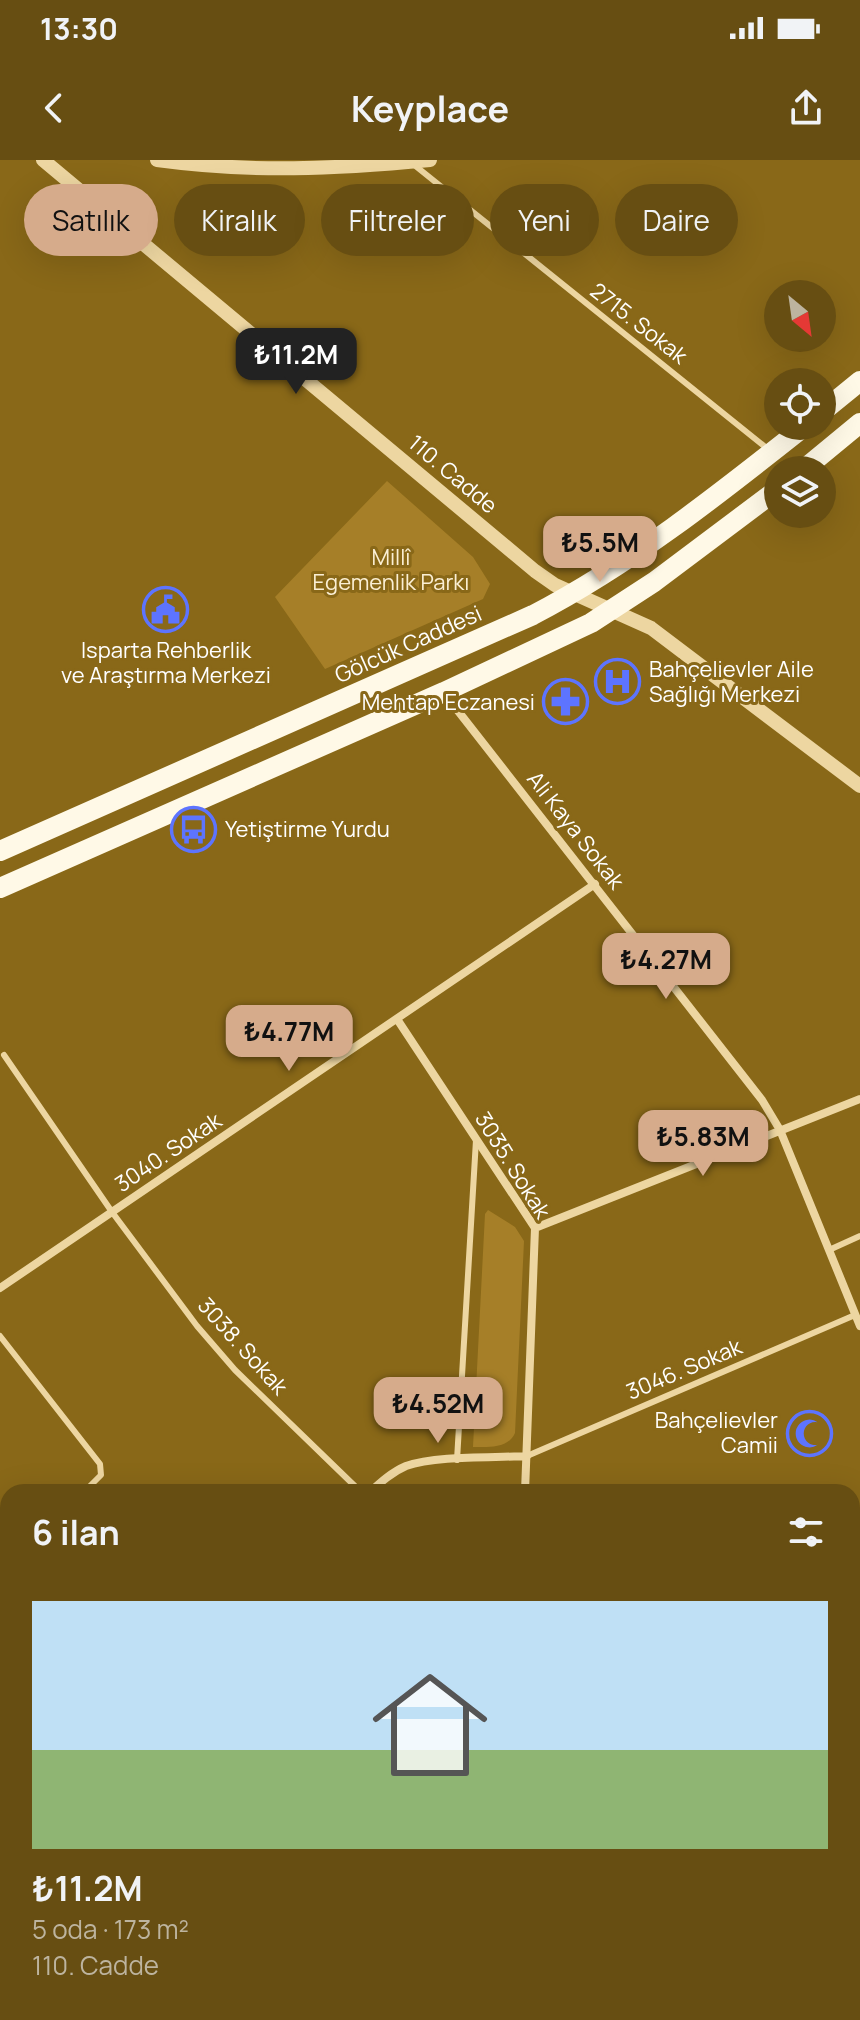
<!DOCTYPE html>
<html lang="tr">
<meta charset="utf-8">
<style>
:root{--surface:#674e12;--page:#6d551b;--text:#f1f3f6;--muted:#bdb49f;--line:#7a6532;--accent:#d6ab8b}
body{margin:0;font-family:Manrope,sans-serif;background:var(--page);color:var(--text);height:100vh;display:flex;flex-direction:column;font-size:30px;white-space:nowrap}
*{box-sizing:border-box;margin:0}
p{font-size:26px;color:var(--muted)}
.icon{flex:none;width:44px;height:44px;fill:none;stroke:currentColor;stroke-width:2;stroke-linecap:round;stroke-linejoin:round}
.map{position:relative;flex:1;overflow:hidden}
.panel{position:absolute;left:0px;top:1324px;width:860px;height:536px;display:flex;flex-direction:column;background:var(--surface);border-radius:24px 24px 0 0;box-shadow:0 8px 32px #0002}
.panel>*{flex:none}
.banner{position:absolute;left:24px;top:24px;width:812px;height:72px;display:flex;gap:16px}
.needle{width:52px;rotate:151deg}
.controls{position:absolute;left:764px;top:120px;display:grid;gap:16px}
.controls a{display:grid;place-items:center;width:72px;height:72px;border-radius:50%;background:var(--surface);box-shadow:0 8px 32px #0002;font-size:40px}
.price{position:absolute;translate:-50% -68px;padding:0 18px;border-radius:16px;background:var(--accent);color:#111;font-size:26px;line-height:52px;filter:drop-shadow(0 2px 4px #0008)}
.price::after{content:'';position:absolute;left:50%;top:48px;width:24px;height:18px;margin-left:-12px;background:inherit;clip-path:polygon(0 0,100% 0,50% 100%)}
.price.on{background:#222;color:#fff}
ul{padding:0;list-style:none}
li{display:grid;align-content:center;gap:16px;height:424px;padding:0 32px}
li+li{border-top:2px solid var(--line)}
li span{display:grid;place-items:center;height:248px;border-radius:0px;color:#555}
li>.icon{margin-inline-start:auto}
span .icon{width:144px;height:144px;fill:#fffc;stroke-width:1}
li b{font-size:34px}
h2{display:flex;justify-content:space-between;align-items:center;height:96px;padding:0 32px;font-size:34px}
.chip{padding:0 28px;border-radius:36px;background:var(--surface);box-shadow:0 8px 32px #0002;font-size:28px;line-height:72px}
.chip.on{background:var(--accent);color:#111}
.status{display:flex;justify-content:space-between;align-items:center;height:56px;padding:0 40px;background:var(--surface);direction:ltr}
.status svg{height:22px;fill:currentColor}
header{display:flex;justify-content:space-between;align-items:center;height:104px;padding:0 32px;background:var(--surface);font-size:36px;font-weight:700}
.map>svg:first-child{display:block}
</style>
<div class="status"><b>13:30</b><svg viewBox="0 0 49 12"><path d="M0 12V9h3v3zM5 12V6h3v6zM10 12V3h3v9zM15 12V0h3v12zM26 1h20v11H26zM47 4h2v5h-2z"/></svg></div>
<header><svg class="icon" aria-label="back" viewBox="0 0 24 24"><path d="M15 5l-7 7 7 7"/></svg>Keyplace<svg class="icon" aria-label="share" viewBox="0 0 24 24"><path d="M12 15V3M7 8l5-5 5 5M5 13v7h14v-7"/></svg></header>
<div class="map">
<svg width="860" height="1860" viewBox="0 0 860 1860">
<rect width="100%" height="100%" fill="#896818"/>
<path fill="#a67f28" d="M 387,321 L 473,397 L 490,424 L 483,439 L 325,509 L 275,437 Z
M 488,1050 L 515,1067 L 524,1081 L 515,1273 C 508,1289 488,1287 473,1287 L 485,1054 Z"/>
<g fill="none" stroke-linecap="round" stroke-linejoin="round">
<path stroke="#edd6a1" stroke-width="6" d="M 413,4 L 769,290
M 4,895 L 112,1052 L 197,1166 L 235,1210 L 361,1332
M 829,1090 L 860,1076
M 0,1176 L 100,1304 L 101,1315 L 84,1332
M 527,1296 L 855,1155
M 457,1300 L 476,980
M 0,1409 L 8,1401
M 852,1642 L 860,1637
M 442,1860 L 442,1852"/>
<path stroke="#edd6a1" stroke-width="8" d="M 444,533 L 762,940 L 780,970 L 860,1166
M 397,859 L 535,1068 L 525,1332
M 535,1068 L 860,939
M 0,1128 L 595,724
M 370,1332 C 381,1322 392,1312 406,1306 C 436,1295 494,1298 527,1296
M 0,1663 L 8,1656
M 0,1706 L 8,1714
M 159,1852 L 168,1860
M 758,1852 L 765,1860
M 506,1860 L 506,1852"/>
<path stroke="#edd6a1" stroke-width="14" d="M 43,0 L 535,411 L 555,425 L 651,468 L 860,626
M 157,0 C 253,13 335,9 430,0"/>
<path stroke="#fff9e7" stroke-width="20" d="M 822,252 L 860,221
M 803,310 L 860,263
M 0,691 L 533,455 C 631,404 718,335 805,266
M 0,728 L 444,532 L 591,463 L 654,422 L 778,329"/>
</g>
<defs>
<symbol id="civic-ring" viewBox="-11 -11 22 22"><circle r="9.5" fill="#896818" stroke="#5d74ff" stroke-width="1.5"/><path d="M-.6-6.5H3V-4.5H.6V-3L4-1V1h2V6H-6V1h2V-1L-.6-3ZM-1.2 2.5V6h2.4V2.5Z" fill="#5d74ff"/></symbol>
<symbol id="hospital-ring" viewBox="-11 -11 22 22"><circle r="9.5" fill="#896818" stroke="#5d74ff" stroke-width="1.5"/><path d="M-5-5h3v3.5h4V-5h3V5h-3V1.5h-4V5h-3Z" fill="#5d74ff"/></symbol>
<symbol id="pharmacy-ring" viewBox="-11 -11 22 22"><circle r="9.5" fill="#896818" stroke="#5d74ff" stroke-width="1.5"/><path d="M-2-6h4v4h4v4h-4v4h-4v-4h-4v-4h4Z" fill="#5d74ff"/></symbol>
<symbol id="bus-ring" viewBox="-11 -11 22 22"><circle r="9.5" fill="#896818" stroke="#5d74ff" stroke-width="1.5"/><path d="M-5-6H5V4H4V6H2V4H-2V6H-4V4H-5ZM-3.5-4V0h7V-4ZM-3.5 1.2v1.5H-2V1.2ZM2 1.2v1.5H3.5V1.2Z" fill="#5d74ff"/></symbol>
<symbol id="mosque-ring" viewBox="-11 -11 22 22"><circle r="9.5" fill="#896818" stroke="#5d74ff" stroke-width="1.5"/><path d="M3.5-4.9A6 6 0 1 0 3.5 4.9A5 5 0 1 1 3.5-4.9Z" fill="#5d74ff"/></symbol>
</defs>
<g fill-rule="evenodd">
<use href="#civic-ring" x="140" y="424" width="51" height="51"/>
<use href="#hospital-ring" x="592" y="496" width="51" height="51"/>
<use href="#pharmacy-ring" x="540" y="516" width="51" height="51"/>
<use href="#bus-ring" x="168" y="644" width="51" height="51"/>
<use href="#mosque-ring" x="784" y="1248" width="51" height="51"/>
</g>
<g text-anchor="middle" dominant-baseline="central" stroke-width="6" stroke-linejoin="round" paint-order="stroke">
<g font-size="22" fill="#fff" stroke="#896818">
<text transform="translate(639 163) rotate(38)">2715. Sokak</text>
<text transform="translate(453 314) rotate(40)">110. Cadde</text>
<text transform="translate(408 484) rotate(-24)">Gölcük Caddesi</text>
<text transform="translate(576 670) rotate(52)">Ali Kaya Sokak</text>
<text transform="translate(168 992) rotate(-34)">3040. Sokak</text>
<text transform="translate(513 1005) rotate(58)">3035. Sokak</text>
<text transform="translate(243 1186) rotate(48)">3038. Sokak</text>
<text transform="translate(684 1209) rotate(-23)">3046. Sokak</text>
</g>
<g font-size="22" fill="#fbefd4" stroke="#896818">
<text x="391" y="397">Millî<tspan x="391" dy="25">Egemenlik Parkı</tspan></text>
</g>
<g font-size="22" fill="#fff" stroke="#896818" text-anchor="start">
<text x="166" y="490" text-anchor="middle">Isparta Rehberlik<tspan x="166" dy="25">ve Araştırma Merkezi</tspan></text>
<text x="649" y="509">Bahçelievler Aile<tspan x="649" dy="25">Sağlığı Merkezi</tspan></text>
<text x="535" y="542" text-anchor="end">Mehtap Eczanesi</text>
<text x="225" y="669">Yetiştirme Yurdu</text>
<text x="778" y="1260" text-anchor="end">Bahçelievler<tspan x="778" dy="25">Camii</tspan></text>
</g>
</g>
</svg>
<div class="controls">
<a><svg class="needle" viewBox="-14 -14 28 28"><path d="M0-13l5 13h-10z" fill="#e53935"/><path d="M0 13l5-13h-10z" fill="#bdb49f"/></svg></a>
<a><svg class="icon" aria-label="locate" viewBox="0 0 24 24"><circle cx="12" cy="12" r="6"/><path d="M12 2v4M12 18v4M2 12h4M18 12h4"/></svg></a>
<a><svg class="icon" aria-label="layers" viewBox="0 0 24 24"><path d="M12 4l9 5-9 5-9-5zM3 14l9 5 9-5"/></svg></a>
</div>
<b class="price on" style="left:296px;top:236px">₺11.2M</b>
<b class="price" style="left:600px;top:424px">₺5.5M</b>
<b class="price" style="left:666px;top:841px">₺4.27M</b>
<b class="price" style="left:289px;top:913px">₺4.77M</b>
<b class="price" style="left:703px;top:1018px">₺5.83M</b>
<b class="price" style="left:438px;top:1285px">₺4.52M</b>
<div class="banner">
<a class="chip on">Satılık</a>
<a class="chip">Kiralık</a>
<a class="chip">Filtreler</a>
<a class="chip">Yeni</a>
<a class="chip">Daire</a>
</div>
<section class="panel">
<h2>6 ilan<svg class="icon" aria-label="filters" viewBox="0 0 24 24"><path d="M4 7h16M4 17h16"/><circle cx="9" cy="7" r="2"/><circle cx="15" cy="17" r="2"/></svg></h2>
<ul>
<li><span style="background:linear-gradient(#bfe0f5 60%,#8fb573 0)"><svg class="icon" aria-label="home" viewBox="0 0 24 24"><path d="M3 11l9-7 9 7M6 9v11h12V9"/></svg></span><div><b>₺11.2M</b><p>5 oda · 173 m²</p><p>110. Cadde</p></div></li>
</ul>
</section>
</div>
